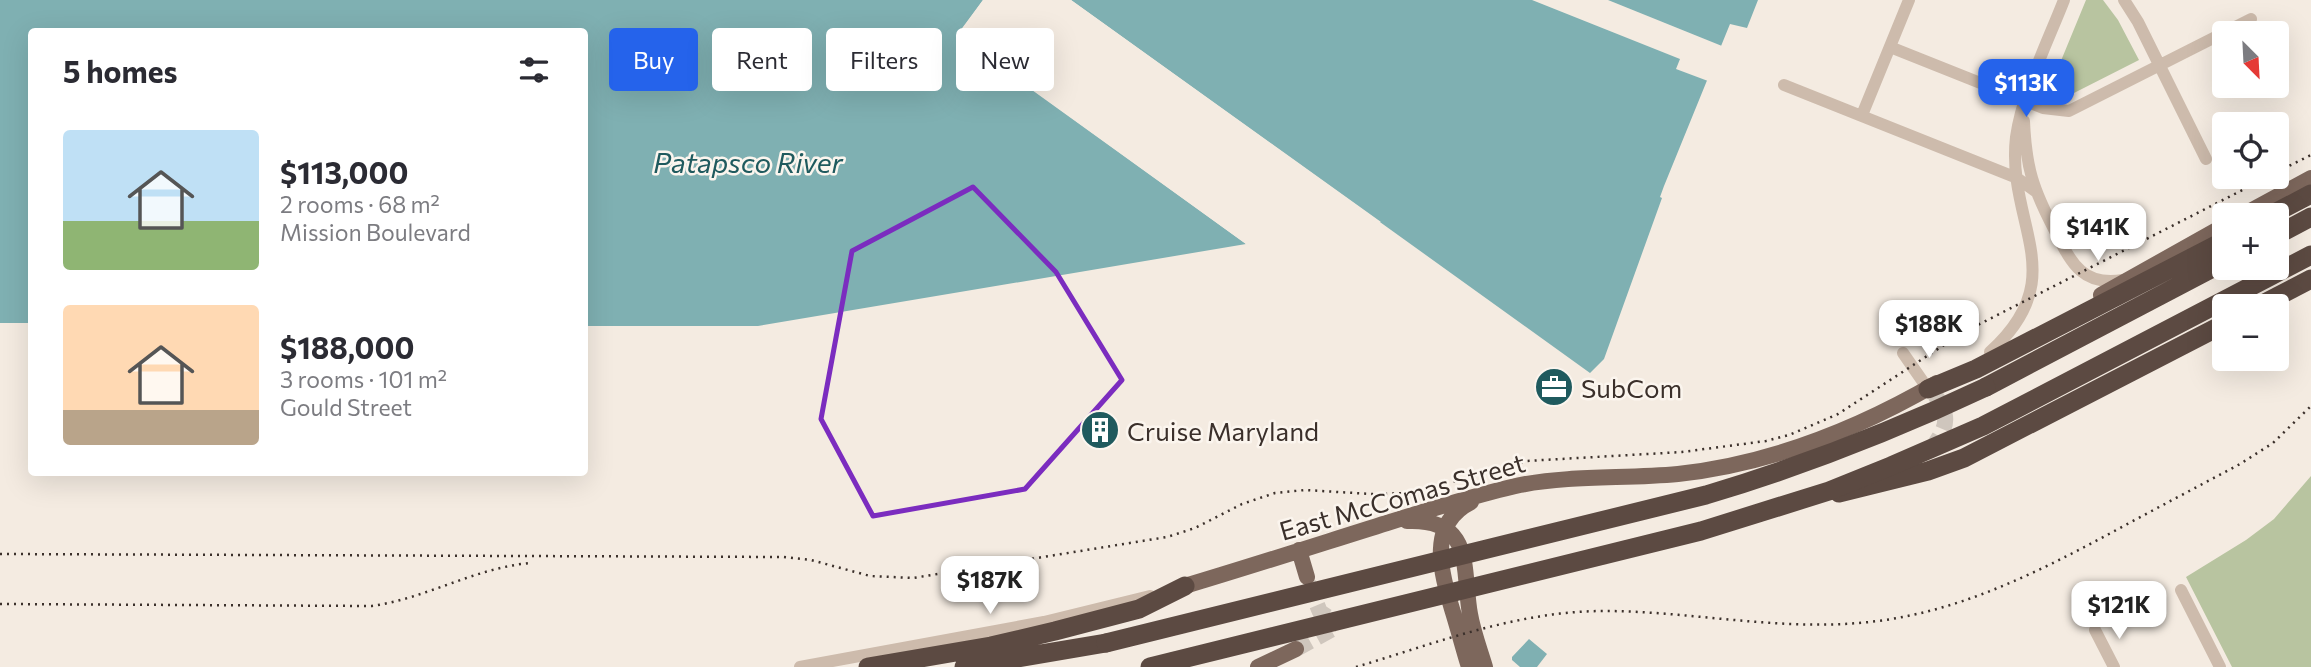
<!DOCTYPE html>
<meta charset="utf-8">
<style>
:root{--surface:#fff;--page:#f7f7f7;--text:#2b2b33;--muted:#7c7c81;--accent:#2563eb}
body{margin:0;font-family:Commissioner,sans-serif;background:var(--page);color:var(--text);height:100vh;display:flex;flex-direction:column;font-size:26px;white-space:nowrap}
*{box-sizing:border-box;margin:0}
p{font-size:23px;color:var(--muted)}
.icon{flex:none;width:38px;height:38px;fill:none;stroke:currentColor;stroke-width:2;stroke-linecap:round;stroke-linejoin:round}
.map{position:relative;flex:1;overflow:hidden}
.sheet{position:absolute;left:28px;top:28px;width:560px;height:448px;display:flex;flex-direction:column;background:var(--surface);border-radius:7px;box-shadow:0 7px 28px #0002}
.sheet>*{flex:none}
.top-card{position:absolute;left:609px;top:28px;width:665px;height:63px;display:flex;gap:14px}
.needle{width:46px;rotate:156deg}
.buttons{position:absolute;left:2212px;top:21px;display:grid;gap:14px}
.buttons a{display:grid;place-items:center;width:77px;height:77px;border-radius:7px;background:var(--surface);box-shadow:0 7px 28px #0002;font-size:35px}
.price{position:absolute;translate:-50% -60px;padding:0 16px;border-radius:14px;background:#fff;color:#222;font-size:23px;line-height:46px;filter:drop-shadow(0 2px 4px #0008)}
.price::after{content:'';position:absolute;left:50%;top:42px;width:21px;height:16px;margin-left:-10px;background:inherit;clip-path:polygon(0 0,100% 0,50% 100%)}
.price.on{background:var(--accent);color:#fff}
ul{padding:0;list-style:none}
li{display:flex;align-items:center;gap:21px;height:175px;padding:0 35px}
li span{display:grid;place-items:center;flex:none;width:196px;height:140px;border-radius:7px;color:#555}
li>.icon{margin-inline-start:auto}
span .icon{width:84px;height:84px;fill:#fffc;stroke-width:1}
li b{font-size:30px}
h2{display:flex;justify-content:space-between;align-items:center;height:84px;padding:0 35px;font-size:30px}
.tag{padding:0 24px;border-radius:7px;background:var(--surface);box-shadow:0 7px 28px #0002;font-size:24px;line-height:63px}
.tag.on{background:var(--accent);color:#fff}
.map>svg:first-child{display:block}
</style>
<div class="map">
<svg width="2311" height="667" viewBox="0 0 2311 667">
<rect width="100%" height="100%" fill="#f4ebe1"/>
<path fill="#b8c4a0" d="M 2086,0 L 2103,0 L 2118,20 L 2139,60 L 2072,94 L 2055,96 L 2051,92 L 2051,85 Z
M 2311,476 L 2311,667 L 2232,667 L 2186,577 L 2246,540 L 2274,519 Z"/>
<path fill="#7fb0b2" d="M 0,0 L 983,0 L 957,36 L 1246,244 L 758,326 L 585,326 L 584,32 L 32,32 L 31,323 L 0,323 Z
M 1071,0 L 1758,0 L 1747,28 L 1730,24 L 1664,186 L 1660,197 L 1662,198 L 1604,359 L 1590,373 Z
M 1529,639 L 1547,654 L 1537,667 L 1520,667 L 1512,660 L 1512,657 Z"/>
<path fill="#f4ebe1" d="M 983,0 L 986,0 L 986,2 L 962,34 L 1249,244 L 1246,244 L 957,35 Z
M 1067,0 L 1071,0 L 1381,222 L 1376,223 Z
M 1532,0 L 1608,0 L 1722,46 L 1708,81 L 1676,69 L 1680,59 Z"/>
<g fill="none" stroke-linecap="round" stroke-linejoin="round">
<path stroke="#cfc6bd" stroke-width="16" stroke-dasharray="16 8" stroke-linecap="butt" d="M 1931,450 C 1946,427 1952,420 1935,395
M 1308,583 L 1320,612 L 1340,625
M 1296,649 L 1334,628"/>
<path stroke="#cdbbac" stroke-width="12" d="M 2124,0 L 2138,22 L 2206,159
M 1890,47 L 2043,108 L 2069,111 L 2251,19
M 1784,85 L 2017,178 L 2035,191
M 1862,115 L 1909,0
M 2024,121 C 2026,168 2033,189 2055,231 C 2071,262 2082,287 2123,280
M 1990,352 C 2074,276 2006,225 2016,137 C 2022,94 2048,41 2064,0
M 1903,353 L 1928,389
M 2181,590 L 2220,667
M 2095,630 L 2114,667
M 800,667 L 1044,622 L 1150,596"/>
<path stroke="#7d675c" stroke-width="16" d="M 2243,215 L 2311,178
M 2101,295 L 2224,226
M 1407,521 C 1475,518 1462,570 1470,614 C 1473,632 1480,650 1485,667
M 1299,550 L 1307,577
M 1185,586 C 1252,566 1320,544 1387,523 C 1431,509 1475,495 1520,485 C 1572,475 1625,479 1678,474 C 1769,464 1858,429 1937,383
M 1258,667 L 1296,649
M 1469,667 C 1463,648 1458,628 1452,609 C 1441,572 1427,524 1471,502"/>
<path stroke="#5c4a42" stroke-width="19" d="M 2271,215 L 2311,194
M 2277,235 L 2311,217
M 2259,306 L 2311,279
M 1986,387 L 2224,262
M 1928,389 L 1976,369 L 2224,241
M 1839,493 L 1928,471 L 1964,458 L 2224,324
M 868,667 L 991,646 L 1055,631 L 1139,609 L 1185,586
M 964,667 L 1106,643"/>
<path stroke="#3b302b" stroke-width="2.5" stroke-dasharray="2 5" stroke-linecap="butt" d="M 2277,172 L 2311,155
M 0,554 L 783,557 L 811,560 L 870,576 L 913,578 L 1167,537 L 1195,528 L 1242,504 L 1275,493 L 1305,490 L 1371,494 L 1414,493 L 1526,461 L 1682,452 L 1766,441 L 1789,435 L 1838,414 L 1964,332 L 2268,177
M 0,604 L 372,606 C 427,598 475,568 530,563
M 1356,667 C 1436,643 1518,611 1603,611 C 1695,611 1784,633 1878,621 C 1962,610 2036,573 2109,534 C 2153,510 2197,487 2240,464 L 2273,443 L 2311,406"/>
<path stroke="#5c4a42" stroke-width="19" d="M 1106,643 L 1706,495 C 1803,466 1895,430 1986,387
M 1150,667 L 1701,531 L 1829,491 L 1891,466 L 1983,426 L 2311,255"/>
</g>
<path fill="none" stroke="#7b2cbf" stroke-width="5" stroke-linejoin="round" d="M 973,187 L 1056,272 L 1122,380 L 1025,489 L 873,516 L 821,419 L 852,251 Z"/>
<defs>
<symbol id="office-disc" viewBox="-11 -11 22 22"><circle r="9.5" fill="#1f5a5e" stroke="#fbf5ee"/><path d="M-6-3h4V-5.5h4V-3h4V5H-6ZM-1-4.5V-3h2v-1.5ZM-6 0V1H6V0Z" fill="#fff"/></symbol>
<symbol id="building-disc" viewBox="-11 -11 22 22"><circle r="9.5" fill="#1f5a5e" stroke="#fbf5ee"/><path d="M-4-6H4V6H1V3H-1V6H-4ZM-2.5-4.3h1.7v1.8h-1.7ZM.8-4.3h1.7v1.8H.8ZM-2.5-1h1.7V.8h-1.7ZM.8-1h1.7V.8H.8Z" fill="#fff"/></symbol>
</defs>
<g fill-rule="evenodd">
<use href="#office-disc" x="1532" y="365" width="44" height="44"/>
<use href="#building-disc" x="1078" y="408" width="44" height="44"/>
</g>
<g text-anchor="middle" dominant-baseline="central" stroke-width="5" stroke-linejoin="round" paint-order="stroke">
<g font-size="26" fill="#3b302b" stroke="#fbf5ee" text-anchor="start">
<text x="1581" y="387">SubCom</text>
<text x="1127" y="430">Cruise Maryland</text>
</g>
<g font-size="26" fill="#3b302b" stroke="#fbf5ee">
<text transform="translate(1402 496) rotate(-16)">East McComas Street</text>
</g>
<g font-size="28" font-style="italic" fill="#1f5a5e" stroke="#fbf5ee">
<text x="748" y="162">Patapsco River</text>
</g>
</g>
</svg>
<div class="buttons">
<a><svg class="needle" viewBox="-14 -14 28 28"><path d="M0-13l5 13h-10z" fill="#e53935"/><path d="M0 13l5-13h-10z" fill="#7c7c81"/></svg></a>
<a><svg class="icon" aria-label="locate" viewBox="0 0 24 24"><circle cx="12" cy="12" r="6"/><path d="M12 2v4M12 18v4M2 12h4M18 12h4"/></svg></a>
<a>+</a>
<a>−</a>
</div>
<b class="price on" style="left:2026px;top:119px">$113K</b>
<b class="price" style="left:2098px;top:263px">$141K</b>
<b class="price" style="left:1929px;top:360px">$188K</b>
<b class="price" style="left:990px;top:616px">$187K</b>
<b class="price" style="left:2119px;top:641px">$121K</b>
<div class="top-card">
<a class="tag on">Buy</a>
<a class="tag">Rent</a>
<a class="tag">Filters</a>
<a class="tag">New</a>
</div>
<section class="sheet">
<h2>5 homes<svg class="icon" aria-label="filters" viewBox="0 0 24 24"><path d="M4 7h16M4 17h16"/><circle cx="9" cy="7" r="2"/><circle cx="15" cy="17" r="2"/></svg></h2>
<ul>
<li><span style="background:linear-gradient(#bfe0f5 65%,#8fb573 0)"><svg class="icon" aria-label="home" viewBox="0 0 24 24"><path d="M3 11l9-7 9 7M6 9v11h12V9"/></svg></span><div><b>$113,000</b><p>2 rooms · 68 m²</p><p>Mission Boulevard</p></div></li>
<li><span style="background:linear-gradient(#ffd9b3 75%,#b9a48a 0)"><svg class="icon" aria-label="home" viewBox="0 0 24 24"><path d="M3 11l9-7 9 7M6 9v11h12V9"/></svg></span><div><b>$188,000</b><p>3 rooms · 101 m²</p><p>Gould Street</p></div></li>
</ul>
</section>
</div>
